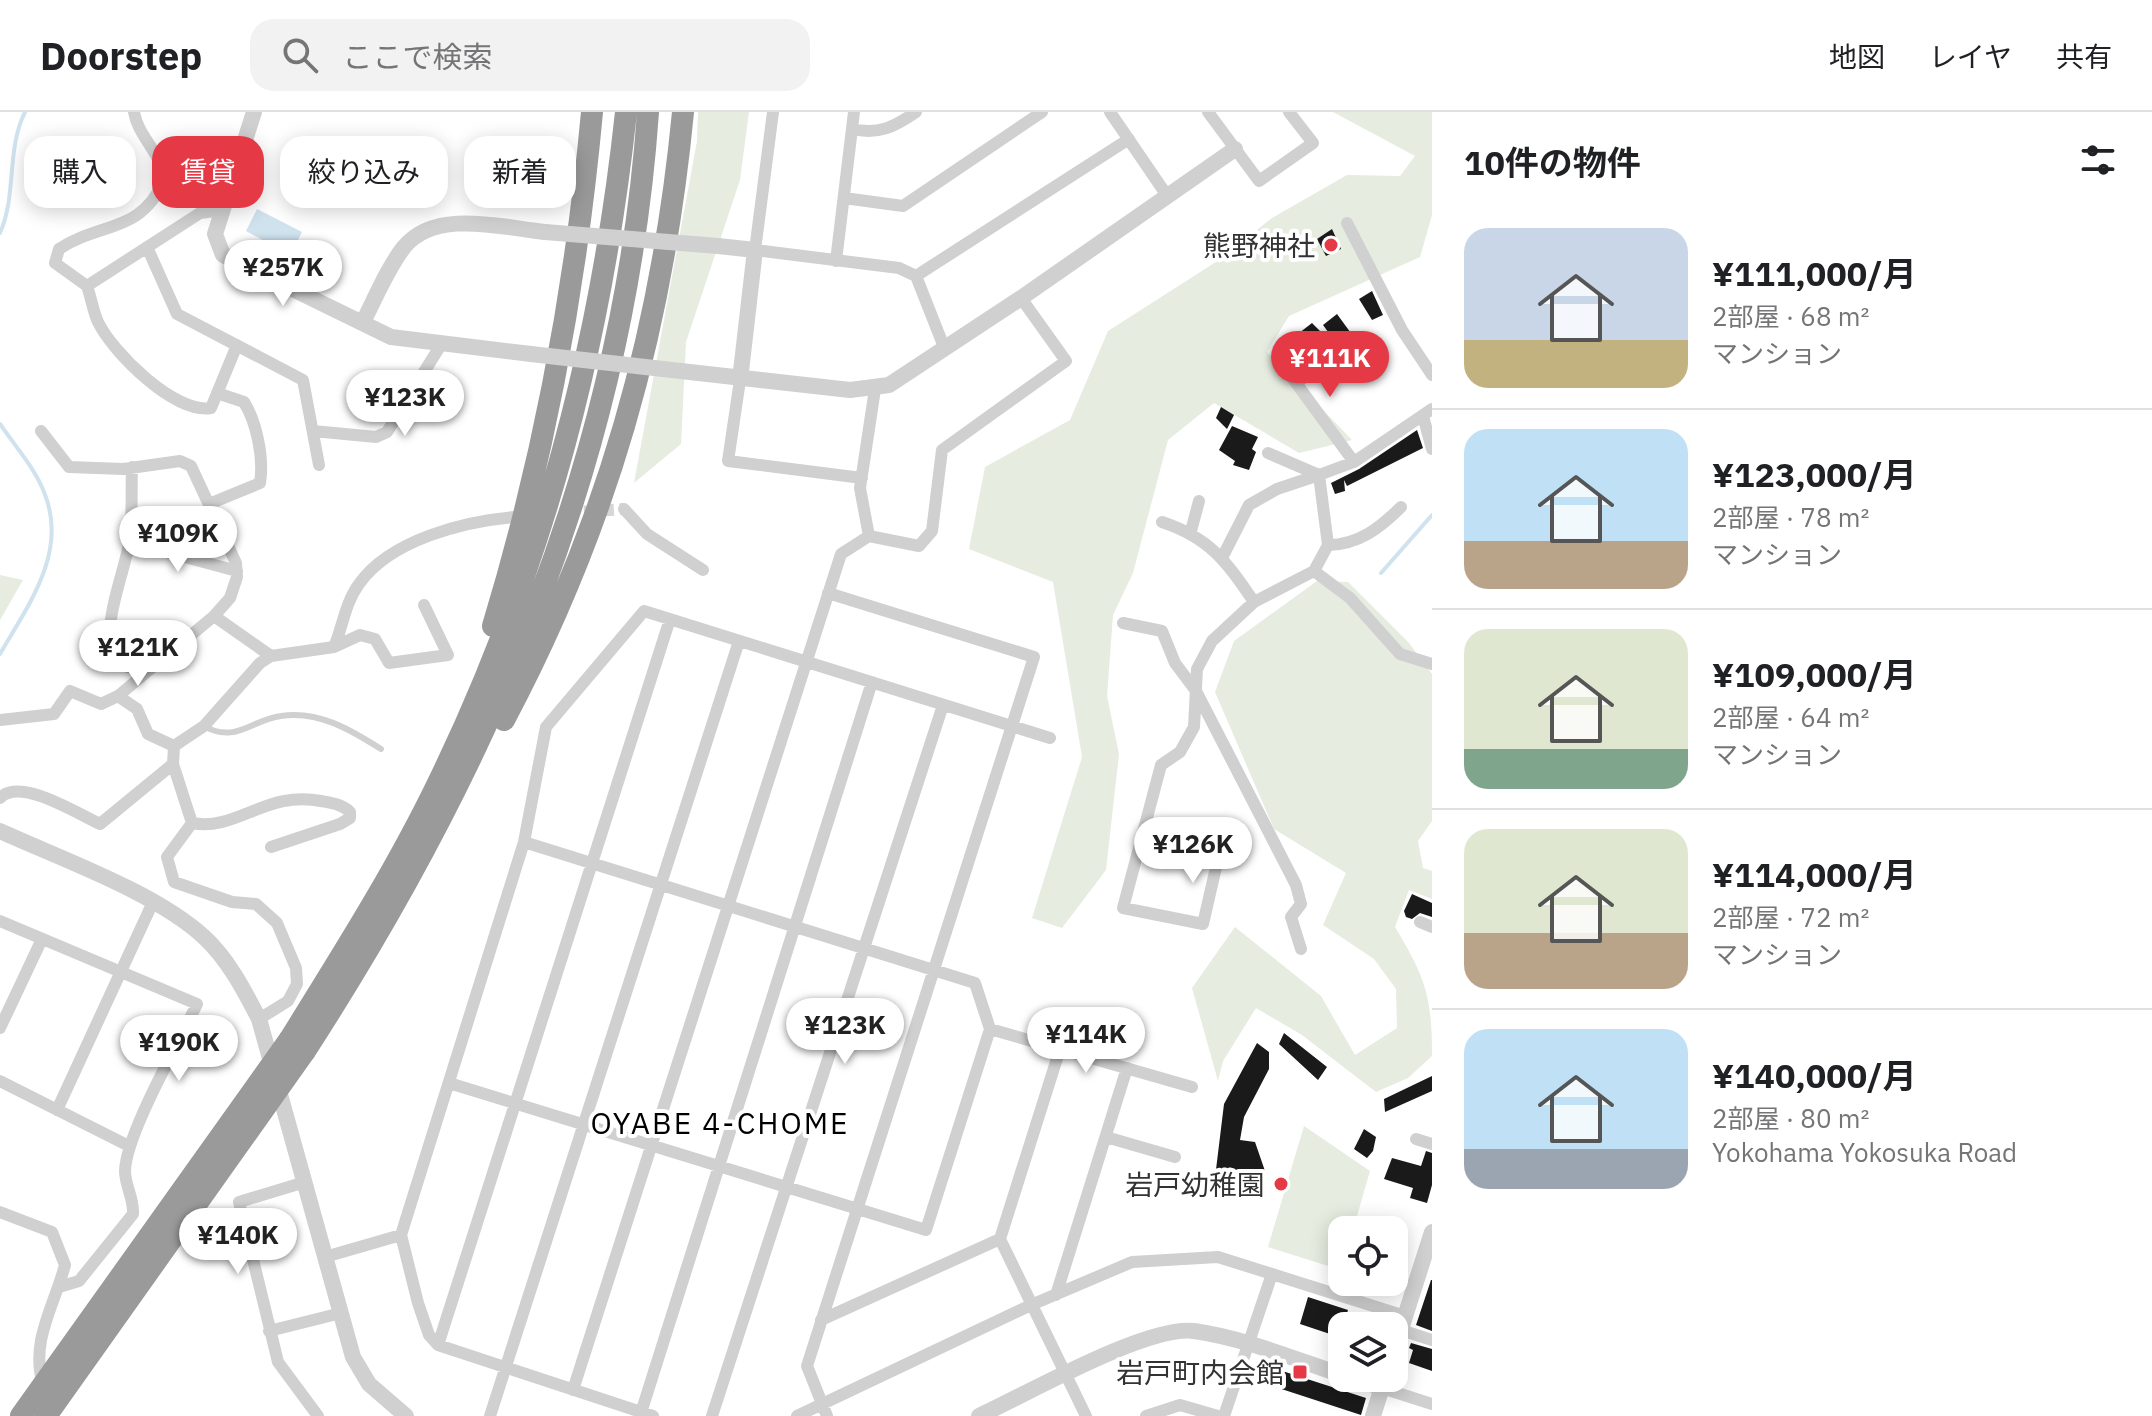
<!DOCTYPE html>
<html lang="ja">
<meta charset="utf-8">
<style>
:root{--surface:#fff;--page:#f2f2f2;--text:#202124;--muted:#757577;--line:#e0e0e0;--accent:#e63946}
body{margin:0;font-family:"IBM Plex Sans","Noto Sans JP",sans-serif;background:var(--page);color:var(--text);height:100vh;display:flex;flex-direction:column;font-size:30px;white-space:nowrap}
*{box-sizing:border-box;margin:0}
p{font-size:26px;color:var(--muted)}
.icon{flex:none;width:44px;height:44px;fill:none;stroke:currentColor;stroke-width:2;stroke-linecap:round;stroke-linejoin:round}
.map{position:relative;flex:1;overflow:hidden}
.side{display:flex;flex-direction:column;background:var(--surface);width:720px}
.side>*{flex:none}
.banner{position:absolute;left:24px;top:24px;width:760px;height:72px;display:flex;gap:16px}
.controls{position:absolute;left:1328px;top:1104px;display:grid;gap:16px}
.controls a{display:grid;place-items:center;width:80px;height:80px;border-radius:16px;background:var(--surface);box-shadow:0 4px 20px #0003;font-size:40px}
.price{position:absolute;translate:-50% -68px;padding:0 18px;border-radius:28px;background:#fff;color:#222;font-size:26px;line-height:52px;filter:drop-shadow(0 2px 4px #0008)}
.price::after{content:'';position:absolute;left:50%;top:48px;width:24px;height:18px;margin-left:-12px;background:inherit;clip-path:polygon(0 0,100% 0,50% 100%)}
.price.selected{background:var(--accent);color:#fff}
ul{padding:0;list-style:none}
li{display:flex;align-items:center;gap:24px;height:200px;padding:0 32px}
li+li{border-top:2px solid var(--line)}
li span{display:grid;place-items:center;flex:none;width:224px;height:160px;border-radius:24px;color:#555}
li>.icon{margin-inline-start:auto}
span .icon{width:96px;height:96px;fill:#fffc;stroke-width:1}
li b{font-size:34px}
h2{display:flex;justify-content:space-between;align-items:center;height:96px;padding:0 32px;font-size:34px}
.chip{padding:0 28px;border-radius:24px;background:var(--surface);box-shadow:0 4px 20px #0003;font-size:28px;line-height:72px}
.chip.selected{background:var(--accent);color:#fff}
header{display:flex;align-items:center;gap:48px;box-sizing:border-box;height:112px;padding:0 40px;background:var(--surface);border-bottom:2px solid var(--line)}
header strong{font-size:38px}
nav{display:flex;gap:44px;margin-inline-start:auto;font-size:28px}
.search{width:560px;height:72px;background:var(--page);display:flex;align-items:center;gap:20px;box-sizing:border-box;padding:0 28px;border-radius:24px;color:var(--muted);font-size:30px}
main{display:flex;flex:1;min-height:0}
.map>svg:first-child{display:block}
</style>
<header>
<strong>Doorstep</strong>
<div class="search"><svg class="icon" aria-label="search" viewBox="0 0 24 24"><circle cx="10" cy="10" r="6"/><path d="M15 15l6 6"/></svg>ここで検索</div>
<nav><a>地図</a><a>レイヤ</a><a>共有</a></nav>
</header>
<main>
<div class="map">
<svg width="1432" height="1304" viewBox="0 0 1432 1304">
<rect width="100%" height="100%" fill="#fff"/>
<path fill="#e6ecdf" d="M 698,0 L 749,0 L 740,68 L 686,230 L 681,332 L 634,371 L 697,29 Z
M 1333,0 L 1432,0 L 1432,103 L 1420,145 L 1289,204 L 1267,240 L 1352,328 L 1299,341 L 1214,291 L 1168,328 L 1133,461 L 1113,503 L 1107,584 L 1119,642 L 1106,758 L 1062,816 L 1032,806 L 1082,645 L 1053,470 L 969,437 L 985,355 L 1070,308 L 1108,219 L 1219,148 L 1272,106 L 1347,63 L 1400,64 L 1415,44 Z
M 0,463 L 23,468 L 0,508 Z
M 1317,469 L 1348,470 L 1409,531 L 1432,562 L 1432,709 L 1418,729 L 1423,756 L 1432,759 L 1432,787 L 1409,778 L 1395,815 C 1426,867 1432,884 1432,944 L 1408,966 L 1376,980 L 1302,923 L 1256,896 L 1223,949 L 1218,969 L 1192,876 L 1235,815 L 1321,884 L 1355,943 L 1397,916 L 1396,877 L 1374,847 L 1323,813 L 1346,761 L 1274,717 L 1215,580 L 1234,529 Z
M 1304,1014 L 1370,1059 L 1353,1118 L 1342,1118 L 1341,1158 L 1268,1135 Z"/>
<path fill="#cfe2ee" d="M 257,97 L 302,120 L 290,143 L 246,119 Z"/>
<g fill="none" stroke-linecap="round" stroke-linejoin="round">
<path stroke="#cfe2ee" stroke-width="4" d="M 0,121 C 17,83 6,38 25,0
M 0,312 C 15,334 34,355 44,380 C 69,440 28,493 0,542
M 1381,461 L 1432,403"/>
</g>
<path fill="#1a1a1a" d="M 1332,117 L 1341,137 L 1326,144 L 1317,127 Z
M 1372,179 L 1383,203 L 1372,208 L 1359,187 Z
M 1337,202 L 1353,224 L 1339,235 L 1323,213 Z
M 1312,211 L 1323,222 L 1292,248 L 1281,235 Z
M 1221,295 L 1234,303 L 1227,317 L 1216,306 Z
M 1232,314 L 1258,325 L 1252,337 L 1256,340 L 1249,358 L 1233,353 L 1235,349 L 1219,338 Z
M 1417,318 L 1423,336 L 1347,374 L 1344,368 L 1345,379 L 1335,382 L 1331,371 L 1359,357 Z
M 1412,782 L 1432,791 L 1432,805 L 1420,801 L 1412,807 L 1406,805 L 1404,799 Z
M 1284,921 L 1327,955 L 1318,968 L 1279,932 Z
M 1257,931 L 1269,940 L 1269,957 L 1244,1005 L 1240,1028 L 1255,1030 L 1265,1059 L 1262,1066 L 1237,1060 L 1236,1074 L 1214,1074 L 1224,992 Z
M 1432,964 L 1432,979 L 1385,1000 L 1384,987 Z
M 1364,1017 L 1376,1025 L 1373,1039 L 1367,1046 L 1354,1037 Z
M 1426,1039 L 1432,1041 L 1432,1073 L 1427,1091 L 1410,1086 L 1413,1076 L 1384,1067 L 1392,1046 L 1421,1054 Z
M 1431,1168 L 1432,1168 L 1432,1219 L 1416,1213 Z
M 1308,1185 L 1348,1198 L 1339,1225 L 1300,1212 Z
M 1411,1231 L 1432,1237 L 1432,1259 L 1409,1251 L 1413,1238 L 1409,1236 Z
M 1261,1252 L 1366,1286 L 1361,1303 L 1257,1269 Z"/>
<g fill="none" stroke-linecap="round" stroke-linejoin="round">
<path stroke="#d6d6d6" stroke-width="12" stroke-dasharray="12 6" stroke-linecap="butt" d="M 566,401 L 624,397"/>
<path stroke="#d0d0d0" stroke-width="6" d="M 204,614 C 235,632 251,608 281,604 C 318,598 351,618 381,637"/>
<path stroke="#d0d0d0" stroke-width="12" d="M 773,0 L 755,138 L 899,156 L 916,164 L 944,235
M 1110,0 L 1168,85
M 1208,0 L 1259,69 L 1313,31 L 1289,0
M 852,17 C 879,23 894,15 916,0
M 844,86 L 903,94 L 1042,0
M 222,98 L 200,101 L 87,174 C 91,185 93,199 98,210 C 113,241 175,302 211,296 L 237,233
M 1347,111 L 1402,218 L 1432,263
M 147,135 L 177,202 L 303,268 L 319,353
M 836,149 L 854,0
M 916,164 L 1129,27
M 87,174 L 55,151 L 59,137 C 99,110 141,122 164,68 C 162,41 138,25 134,0
M 1277,245 L 1354,350
M 740,268 L 728,349 L 862,366
M 1296,271 L 1323,252
M 1423,304 L 1432,337
M 41,319 L 69,355 L 123,357 L 180,349 L 191,354 L 236,451 L 237,465 L 230,486 L 214,504 L 118,584
M 313,319 L 376,325 L 387,320 L 442,231
M 132,355 C 131,380 133,407 129,431 C 125,464 77,569 149,555
M 209,392 L 260,371 C 264,347 257,311 244,290 L 217,281
M 624,397 L 647,422 L 703,458
M 1162,410 C 1210,426 1226,449 1254,490
M 1191,419 L 1199,389
M 869,424 L 919,434 L 932,419 L 942,338 L 1066,249 L 1021,186
M 129,430 L 237,459
M 1328,433 L 1319,363 L 1354,350 L 1432,297
M 1223,444 L 1249,393 L 1277,377 L 1319,363 L 1268,341
M 1314,459 L 1350,486 L 1400,542 L 1432,552
M 214,504 L 271,544
M 1123,511 L 1162,519 L 1175,551 L 1196,579 L 1296,773 L 1301,792 L 1291,805 L 1301,837
M 334,535 C 343,514 345,491 359,472 C 390,428 464,409 515,405
M 0,608 L 54,602 L 70,579 L 101,592 L 118,584 L 137,597 L 148,622 L 174,634 L 173,652 L 192,711
M 174,634 L 204,614 L 260,551 L 271,544 L 334,535 L 360,523 L 375,527 L 389,551 L 448,543 L 424,493
M 0,686 C 20,665 76,701 100,712 L 173,652
M 1142,723 L 1220,738 L 1203,812 L 1123,796 L 1161,653 L 1180,640 L 1194,615 L 1197,557 L 1212,529 L 1254,490 L 1314,459 L 1328,433 C 1358,433 1380,416 1401,395
M 0,809 L 197,892 C 179,930 126,1022 125,1059 C 125,1074 134,1086 133,1102 L 79,1169 L 59,1175
M 1420,810 L 1432,815
M 259,907 L 288,889 L 297,872 L 296,856 L 277,811 L 256,792 L 232,790 L 174,770 L 167,745 L 192,711 C 236,720 266,678 321,689 C 332,691 342,692 350,700 L 350,706 L 340,712 L 271,735
M 0,916 L 42,827
M 990,917 L 1192,975
M 0,969 L 129,1034
M 449,971 L 926,1118 L 990,917 L 975,871 L 524,730
M 57,998 L 153,790
M 1106,1025 L 1175,1045
M 1416,1027 L 1432,1032
M 305,1070 L 239,1090 L 278,1250 L 318,1304
M 0,1100 L 52,1120 L 65,1153 C 54,1195 30,1229 43,1273
M 1000,1127 L 1060,937
M 325,1145 L 401,1123
M 1056,1183 L 1127,956
M 821,1208 L 1000,1127 L 1086,1304
M 1401,1218 L 1432,1228
M 269,1219 L 341,1201
M 438,1233 L 670,507
M 1382,1276 L 1432,1292
M 573,1278 L 841,442 L 869,424 L 860,376 L 875,277
M 490,1304 L 739,529
M 640,1304 L 872,570
M 653,1304 L 438,1233 L 429,1223 L 418,1191 L 401,1123 L 524,730 L 546,615 L 644,499 L 1050,626
M 712,1304 L 943,593
M 797,1304 L 1031,1193 L 1132,1150 L 1218,1145 L 1405,1204
M 827,1304 L 807,1254 L 1034,545 L 828,481
M 1146,1304 L 1180,1293 L 1218,1304
M 1224,1304 L 1272,1162"/>
<path stroke="#d0d0d0" stroke-width="16" d="M 254,0 L 215,122 L 223,143 L 391,225 L 531,242
M 718,134 L 755,138 L 740,268
M 363,210 C 376,185 387,157 404,135 C 436,96 504,116 545,120
M 663,257 L 850,278 L 889,273 L 1021,186 L 1235,37
M 0,719 C 61,747 155,780 204,825 C 228,847 244,878 259,907 L 353,1245 L 369,1272 L 406,1304
M 1394,1239 L 1432,1120
M 1353,1266 L 1382,1276
M 979,1304 C 1027,1282 1147,1213 1194,1219 C 1244,1226 1294,1247 1342,1263
M 1373,1304 L 1385,1266"/>
<path stroke="#9a9a9a" stroke-width="22" d="M 493,514 C 544,346 576,174 592,0
M 504,608 C 607,414 662,219 683,0
M 290,927 C 342,843 395,760 438,671 C 542,458 601,235 626,0
M 305,939 C 492,650 624,346 648,0"/>
<path stroke="#d0d0d0" stroke-width="16" d="M 545,120 L 718,134
M 531,242 L 663,257"/>
<path stroke="#9a9a9a" stroke-width="22" d="M 21,1304 L 290,927
M 46,1304 L 305,939"/>
</g>
<g fill="#e63946" stroke="#fff" stroke-width="3">
<circle cx="1331" cy="133" r="8"/>
<circle cx="1281" cy="1072" r="8"/>
<rect x="1292" y="1252" width="16" height="16" rx="4"/>
</g>
<g text-anchor="middle" dominant-baseline="central" stroke-width="8" stroke-linejoin="round" paint-order="stroke">
<g font-size="28" fill="#333" stroke="#fff" text-anchor="end">
<text x="1315" y="133">熊野神社</text>
<text x="1265" y="1072">岩戸幼稚園</text>
<text x="1284" y="1260">岩戸町内会館</text>
</g>
<g font-size="30" letter-spacing="2" fill="#000" stroke="#fff">
<text x="720" y="1010">OYABE 4-CHOME</text>
</g>
</g>
</svg>
<div class="controls">
<a><svg class="icon" aria-label="locate" viewBox="0 0 24 24"><circle cx="12" cy="12" r="6"/><path d="M12 2v4M12 18v4M2 12h4M18 12h4"/></svg></a>
<a><svg class="icon" aria-label="layers" viewBox="0 0 24 24"><path d="M12 4l9 5-9 5-9-5zM3 14l9 5 9-5"/></svg></a>
</div>
<b class="price" style="left:283px;top:196px">¥257K</b>
<b class="price selected" style="left:1330px;top:287px">¥111K</b>
<b class="price" style="left:405px;top:326px">¥123K</b>
<b class="price" style="left:178px;top:462px">¥109K</b>
<b class="price" style="left:138px;top:576px">¥121K</b>
<b class="price" style="left:1193px;top:773px">¥126K</b>
<b class="price" style="left:845px;top:954px">¥123K</b>
<b class="price" style="left:1086px;top:963px">¥114K</b>
<b class="price" style="left:179px;top:971px">¥190K</b>
<b class="price" style="left:238px;top:1164px">¥140K</b>
<div class="banner">
<a class="chip">購入</a>
<a class="chip selected">賃貸</a>
<a class="chip">絞り込み</a>
<a class="chip">新着</a>
</div>
</div>
<section class="side">
<h2>10件の物件<svg class="icon" aria-label="filters" viewBox="0 0 24 24"><path d="M4 7h16M4 17h16"/><circle cx="9" cy="7" r="2"/><circle cx="15" cy="17" r="2"/></svg></h2>
<ul>
<li><span style="background:linear-gradient(#c9d6e8 70%,#c2b280 0)"><svg class="icon" aria-label="home" viewBox="0 0 24 24"><path d="M3 11l9-7 9 7M6 9v11h12V9"/></svg></span><div><b>¥111,000/月</b><p>2部屋 · 68 m²</p><p>マンション</p></div></li>
<li><span style="background:linear-gradient(#bfe0f5 70%,#b9a48a 0)"><svg class="icon" aria-label="home" viewBox="0 0 24 24"><path d="M3 11l9-7 9 7M6 9v11h12V9"/></svg></span><div><b>¥123,000/月</b><p>2部屋 · 78 m²</p><p>マンション</p></div></li>
<li><span style="background:linear-gradient(#dfe7d0 75%,#7fa58c 0)"><svg class="icon" aria-label="home" viewBox="0 0 24 24"><path d="M3 11l9-7 9 7M6 9v11h12V9"/></svg></span><div><b>¥109,000/月</b><p>2部屋 · 64 m²</p><p>マンション</p></div></li>
<li><span style="background:linear-gradient(#dfe7d0 65%,#b9a48a 0)"><svg class="icon" aria-label="home" viewBox="0 0 24 24"><path d="M3 11l9-7 9 7M6 9v11h12V9"/></svg></span><div><b>¥114,000/月</b><p>2部屋 · 72 m²</p><p>マンション</p></div></li>
<li><span style="background:linear-gradient(#bfe0f5 75%,#9aa5b1 0)"><svg class="icon" aria-label="home" viewBox="0 0 24 24"><path d="M3 11l9-7 9 7M6 9v11h12V9"/></svg></span><div><b>¥140,000/月</b><p>2部屋 · 80 m²</p><p>Yokohama Yokosuka Road</p></div></li>
</ul>
</section>
</main>
